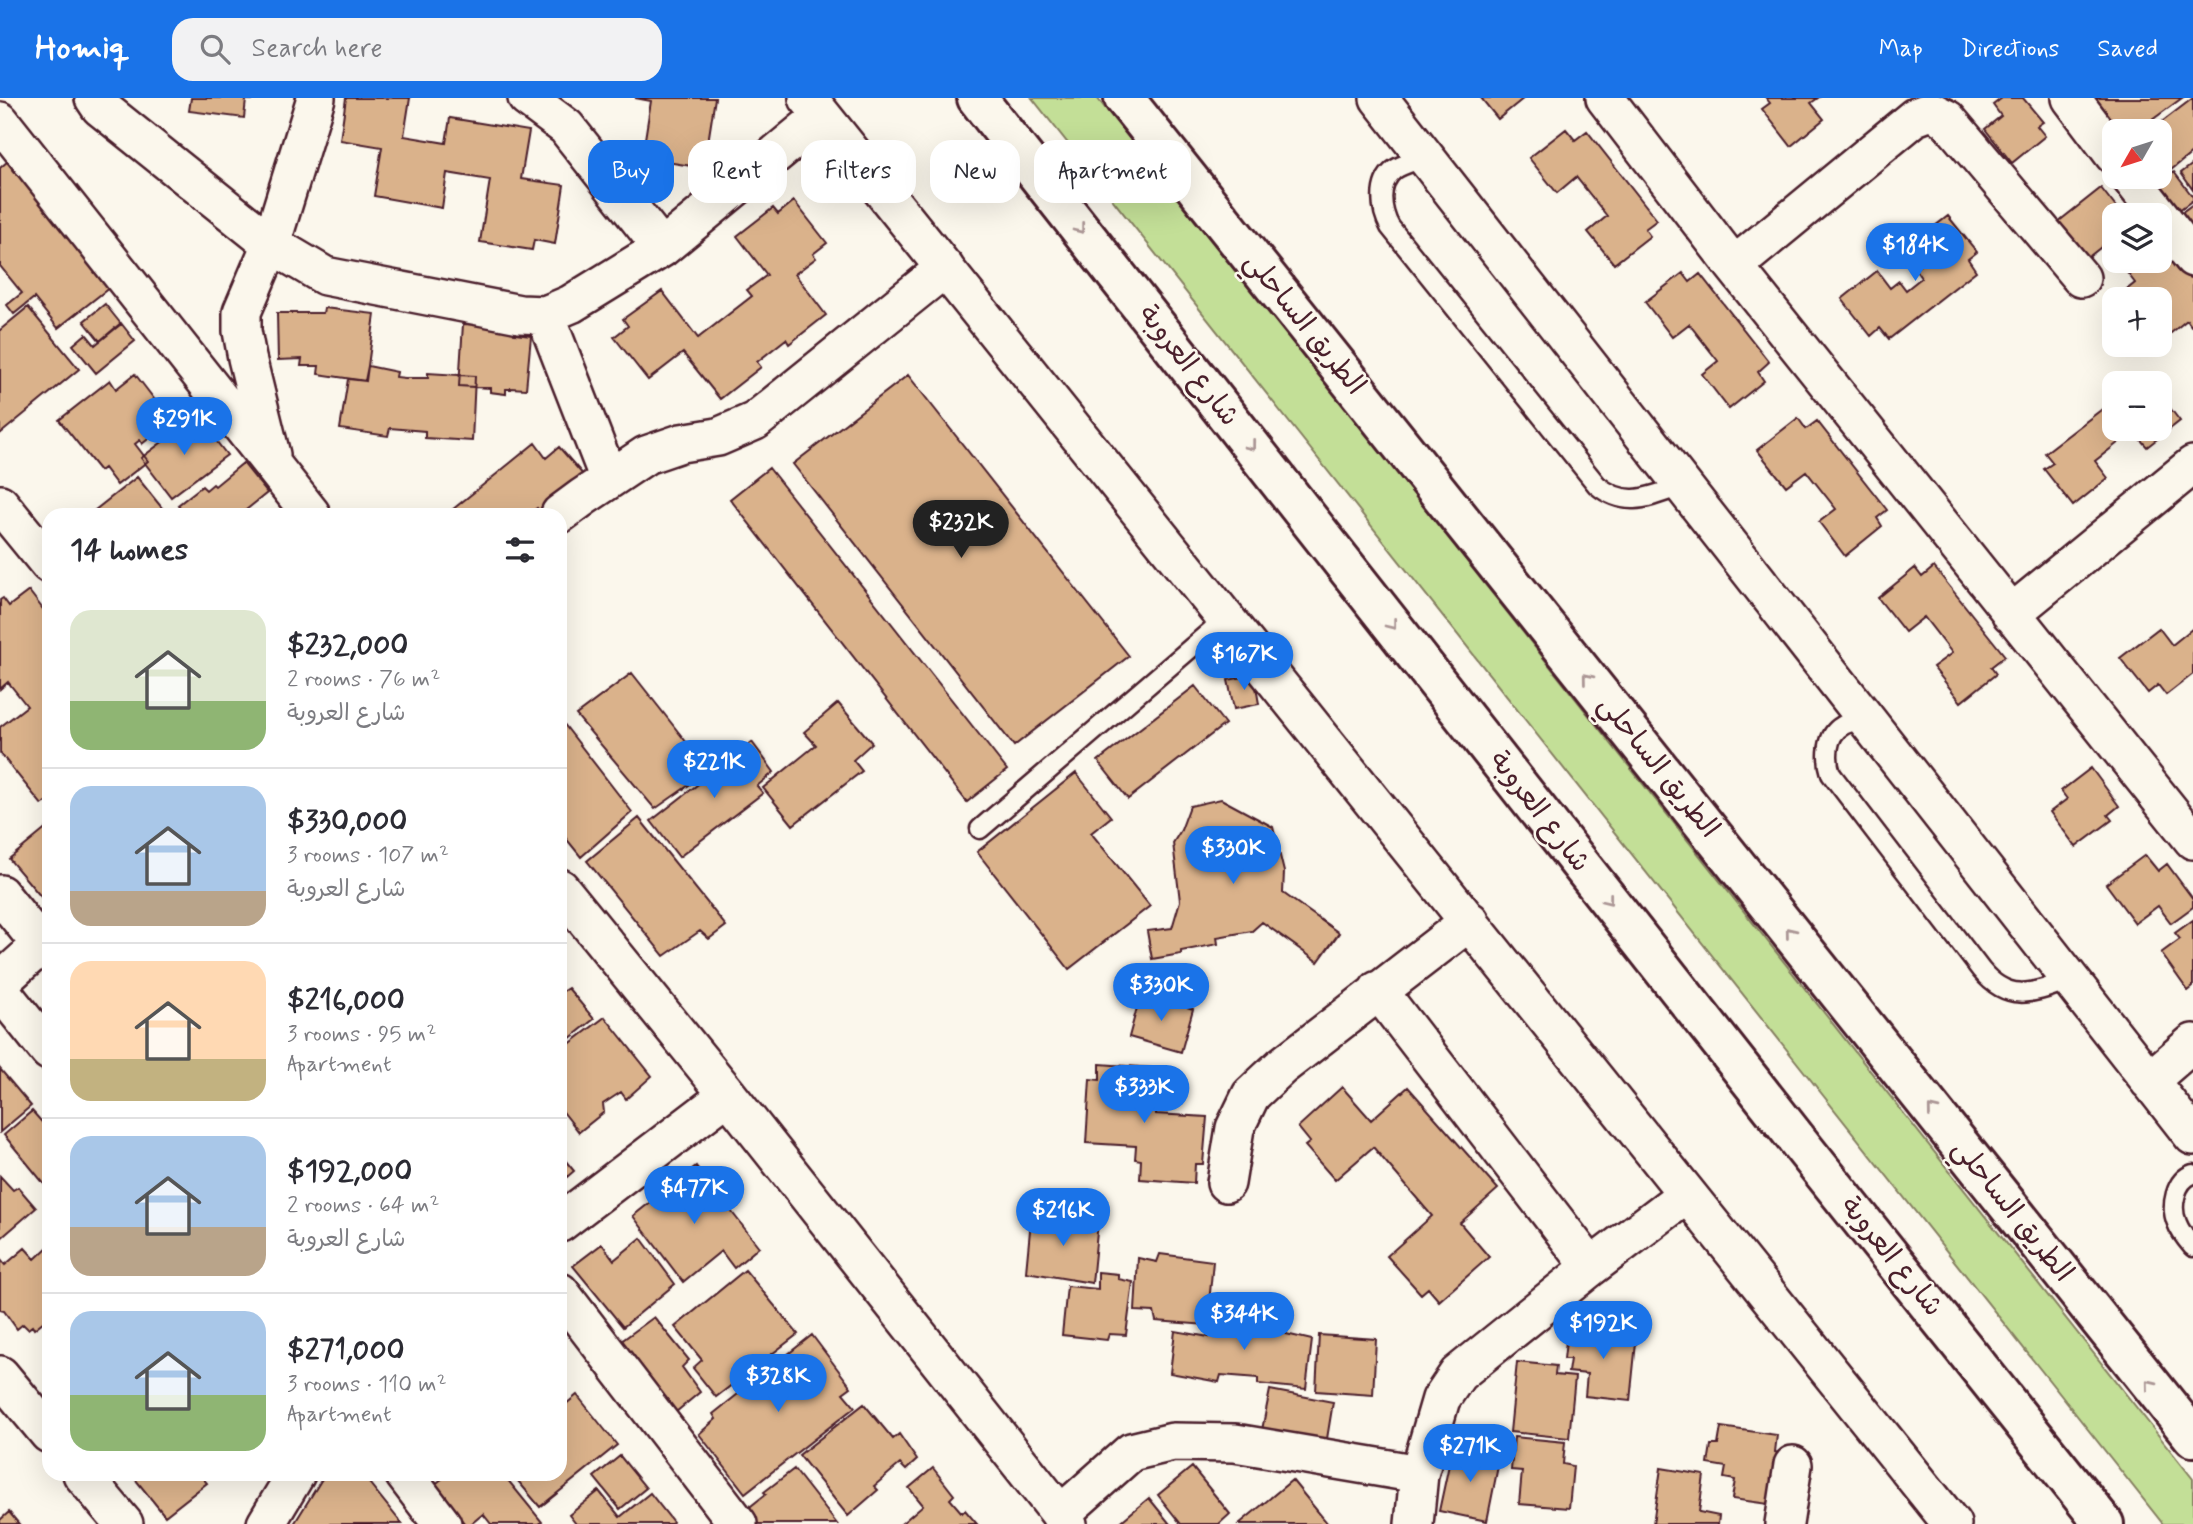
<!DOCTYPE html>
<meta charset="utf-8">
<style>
:root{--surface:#fff;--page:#f2f2f3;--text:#2b2b33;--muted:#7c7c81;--line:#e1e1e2;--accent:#1a73e8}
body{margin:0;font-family:Mynerve,"Playpen Sans Arabic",sans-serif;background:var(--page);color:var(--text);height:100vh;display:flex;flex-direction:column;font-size:26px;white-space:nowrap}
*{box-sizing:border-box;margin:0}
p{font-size:23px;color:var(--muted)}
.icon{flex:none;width:38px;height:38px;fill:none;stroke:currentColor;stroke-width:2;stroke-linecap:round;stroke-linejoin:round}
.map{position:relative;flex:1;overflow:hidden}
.details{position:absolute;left:42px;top:410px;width:525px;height:973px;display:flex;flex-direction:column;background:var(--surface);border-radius:21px;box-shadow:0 7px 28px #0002}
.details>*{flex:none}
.hud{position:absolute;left:588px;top:42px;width:665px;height:63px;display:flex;gap:14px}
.needle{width:46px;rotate:231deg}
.controls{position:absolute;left:2102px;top:21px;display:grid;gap:14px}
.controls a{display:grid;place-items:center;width:70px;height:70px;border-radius:14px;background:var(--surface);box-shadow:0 7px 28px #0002;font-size:35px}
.price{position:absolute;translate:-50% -60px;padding:0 16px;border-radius:24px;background:var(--accent);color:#fff;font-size:23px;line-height:46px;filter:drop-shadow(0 2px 4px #0008)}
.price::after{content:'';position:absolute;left:50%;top:42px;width:21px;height:16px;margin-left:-10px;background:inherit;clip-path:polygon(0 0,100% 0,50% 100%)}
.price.selected{background:#222;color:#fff}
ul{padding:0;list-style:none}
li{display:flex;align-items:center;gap:21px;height:175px;padding:0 28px}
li+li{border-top:2px solid var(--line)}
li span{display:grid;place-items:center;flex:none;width:196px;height:140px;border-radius:21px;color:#555}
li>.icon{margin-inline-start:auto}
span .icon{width:84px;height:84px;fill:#fffc;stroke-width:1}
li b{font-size:30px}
h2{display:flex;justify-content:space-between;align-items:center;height:84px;padding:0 28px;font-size:30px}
.tag{padding:0 24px;border-radius:21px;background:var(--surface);box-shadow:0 7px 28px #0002;font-size:24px;line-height:63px}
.tag.selected{background:var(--accent);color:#fff}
header{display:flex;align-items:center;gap:42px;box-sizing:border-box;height:98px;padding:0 35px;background:var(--accent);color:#fff}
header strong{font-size:33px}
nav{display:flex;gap:38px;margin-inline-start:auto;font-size:24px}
.search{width:490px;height:63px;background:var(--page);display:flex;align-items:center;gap:18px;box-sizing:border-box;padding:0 24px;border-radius:21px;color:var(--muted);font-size:26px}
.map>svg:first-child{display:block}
</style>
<header>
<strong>Homiq</strong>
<div class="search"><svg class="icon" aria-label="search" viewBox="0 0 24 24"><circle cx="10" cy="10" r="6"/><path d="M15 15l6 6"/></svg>Search here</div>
<nav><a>Map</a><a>Directions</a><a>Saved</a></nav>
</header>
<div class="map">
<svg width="2193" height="1426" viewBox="0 0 2193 1426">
<rect width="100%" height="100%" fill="#fbf7ec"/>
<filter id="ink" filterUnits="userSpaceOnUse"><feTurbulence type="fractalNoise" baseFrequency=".0143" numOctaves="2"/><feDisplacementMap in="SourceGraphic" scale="14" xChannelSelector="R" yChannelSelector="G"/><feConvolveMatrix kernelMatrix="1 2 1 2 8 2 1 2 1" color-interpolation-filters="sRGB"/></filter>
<g filter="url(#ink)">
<path fill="#c3df97" stroke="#867f61" stroke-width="2" d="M 1032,0 L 1097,0 L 1397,375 L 2193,1381 L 2193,1426 L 2163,1426 Z"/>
<path fill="#dab28b" stroke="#4a1f2b" stroke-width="2" d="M 191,0 L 255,0 L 255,2 L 246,2 L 244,20 L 189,13 Z
M 346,0 L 410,0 L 404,38 L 446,45 L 450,20 L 529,33 L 521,81 L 564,87 L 555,146 L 534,142 L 532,152 L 480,144 L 490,82 L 447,75 L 442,110 L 374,98 L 382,49 L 340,42 Z
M 635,0 L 715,0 L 704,70 L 642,60 L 651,3 Z
M 1481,0 L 1524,0 L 1498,21 Z
M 1766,0 L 1818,0 L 1811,5 L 1824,21 L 1791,48 L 1762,11 L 1770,5 Z
M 2002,0 L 2023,0 L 2043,24 L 2037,28 L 2045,38 L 2012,65 L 1985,31 L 2001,18 L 1993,7 Z
M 2097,0 L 2182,0 L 2137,33 L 2116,33 L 2094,3 Z
M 2193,0 L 2193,54 L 2149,90 L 2140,79 L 2160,79 L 2160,33 L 2150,33 Z
M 1566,31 L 1575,42 L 1587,33 L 1657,122 L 1645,131 L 1650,138 L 1614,166 L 1588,134 L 1607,118 L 1576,79 L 1557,95 L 1529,60 Z
M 8,63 L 110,189 L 58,230 L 34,200 L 14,216 L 7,207 L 22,195 L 0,168 L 0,70 Z
M 2193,66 L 2193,92 L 2181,75 Z
M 2174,74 L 2193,99 L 2193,102 L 2172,117 L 2151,90 Z
M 2101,90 L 2122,117 L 2114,117 L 2114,158 L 2105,146 L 2086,161 L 2058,124 Z
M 794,103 L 827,145 L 813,156 L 816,160 L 795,176 L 826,217 L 789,246 L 786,241 L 757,264 L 761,269 L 720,301 L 683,255 L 648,282 L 614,239 L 628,228 L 623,221 L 662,193 L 698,240 L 752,198 L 747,192 L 767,177 L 737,138 L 773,110 L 778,116 Z
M 2193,106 L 2193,145 L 2174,120 Z
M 1948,118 L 1977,154 L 1968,161 L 1976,173 L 1889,241 L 1880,230 L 1871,238 L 1842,201 L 1877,173 L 1890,190 L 1899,183 L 1906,192 L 1921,180 L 1915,171 L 1926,161 L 1913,145 Z
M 2162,142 L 2193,180 L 2193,226 L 2191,228 L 2187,222 L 2160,244 L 2160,201 L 2115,201 L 2135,185 L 2125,172 L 2136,163 L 2160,163 L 2160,143 Z
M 1683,175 L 1690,184 L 1700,176 L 1769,264 L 1758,274 L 1764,283 L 1729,311 L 1702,276 L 1718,263 L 1689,226 L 1672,239 L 1645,204 Z
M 105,206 L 121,226 L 100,243 L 84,223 Z
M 28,209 L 79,271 L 0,336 L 0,232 Z
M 324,210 L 375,216 L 366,283 L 318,276 L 319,268 L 301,268 L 302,261 L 278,262 L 277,215 L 323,215 Z
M 121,225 L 135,243 L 96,275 L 73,247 L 86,236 L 95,247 Z
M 463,226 L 515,229 L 514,236 L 531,238 L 526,291 L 511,290 L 511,291 L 506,291 L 506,296 L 490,294 L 490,290 L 459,288 Z
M 368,268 L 397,274 L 396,279 L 405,280 L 428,280 L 428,275 L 475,278 L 472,343 L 425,340 L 425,333 L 390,330 L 388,338 L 340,331 L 348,281 L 365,283 Z
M 135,276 L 171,323 L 142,346 L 140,342 L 135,346 L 148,363 L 117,387 L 104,370 L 100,373 L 59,322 L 110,282 L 116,291 Z
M 908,277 L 1129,558 L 1014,648 L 793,366 Z
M 2160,297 L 2180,323 L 2147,349 L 2133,333 L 2095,363 L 2108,380 L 2073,408 L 2044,371 L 2053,365 L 2045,355 L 2114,302 L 2114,331 L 2160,331 Z
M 197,318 L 227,357 L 171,399 L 141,360 Z
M 1798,320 L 1806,331 L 1817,323 L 1887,412 L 1877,420 L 1882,428 L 1845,458 L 1819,424 L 1836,411 L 1806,373 L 1786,388 L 1757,352 Z
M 535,345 L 546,360 L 559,349 L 585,379 L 541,415 L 537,410 L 529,416 L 447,416 Z
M 243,365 L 267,395 L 241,416 L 186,416 L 178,407 L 202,388 L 206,392 L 213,386 L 215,388 Z
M 769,370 L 1007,672 L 967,704 L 730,401 Z
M 137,379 L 167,416 L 90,416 Z
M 1934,469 L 2005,558 L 1991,569 L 1996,576 L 1961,604 L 1933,569 L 1952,555 L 1924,519 L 1905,534 L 1878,500 L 1915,470 L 1922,479 Z
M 29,493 L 49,519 L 49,702 L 42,707 L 0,655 L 0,629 L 27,608 L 8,584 L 0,591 L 0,502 L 3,500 L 9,508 Z
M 2159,530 L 2172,547 L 2193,530 L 2193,576 L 2166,597 L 2158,587 L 2148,595 L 2120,560 Z
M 632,575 L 709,673 L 655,711 L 576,617 Z
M 1254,577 L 1259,606 L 1234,611 L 1228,582 Z
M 1195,588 L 1225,626 L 1128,701 L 1098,663 Z
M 838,605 L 872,645 L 853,662 L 862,673 L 793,727 L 763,690 L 816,647 L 804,634 Z
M 560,621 L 632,714 L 581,759 L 560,733 Z
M 752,644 L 774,674 L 757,688 L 763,695 L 679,759 L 651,723 Z
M 2091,670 L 2119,708 L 2108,717 L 2112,722 L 2076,749 L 2050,714 L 2067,701 L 2061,693 Z
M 1076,675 L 1111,719 L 1091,735 L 1150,808 L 1069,871 L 977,754 Z
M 1221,701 L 1273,729 L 1284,774 L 1283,795 L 1339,835 L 1318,864 L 1262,824 L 1252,833 L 1217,839 L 1218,846 L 1181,853 L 1181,856 L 1152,861 L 1147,833 L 1172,830 L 1180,803 L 1173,745 L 1181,732 L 1190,708 Z
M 639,720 L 726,828 L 709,841 L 700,833 L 664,858 L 587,763 Z
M 49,728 L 49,794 L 42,800 L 9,761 Z
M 2145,757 L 2158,773 L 2167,766 L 2193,801 L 2193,809 L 2171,825 L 2158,808 L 2135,825 L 2106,786 Z
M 2193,822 L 2193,889 L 2188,893 L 2161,855 L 2180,841 L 2175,835 Z
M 568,890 L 594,921 L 569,941 L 560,934 L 560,895 Z
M 1141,895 L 1193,911 L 1181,954 L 1129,939 Z
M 605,919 L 652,978 L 626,1001 L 621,994 L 603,1006 L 604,1014 L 579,1034 L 560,1010 L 560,953 Z
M 1100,966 L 1152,970 L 1152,988 L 1157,989 L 1156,1016 L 1207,1019 L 1203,1066 L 1195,1066 L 1194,1085 L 1140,1081 L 1141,1062 L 1135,1061 L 1136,1048 L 1086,1045 L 1090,981 L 1100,982 Z
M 0,971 L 31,1008 L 0,1034 Z
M 1342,989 L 1371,1022 L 1408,989 L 1498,1091 L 1460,1125 L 1489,1159 L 1439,1203 L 1428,1190 L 1421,1196 L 1387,1158 L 1432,1118 L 1373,1049 L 1335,1082 L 1305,1048 L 1310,1044 L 1298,1029 Z
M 32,1013 L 49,1032 L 49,1092 L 4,1037 Z
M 560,1056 L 574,1073 L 560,1085 Z
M 696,1068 L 759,1149 L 734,1170 L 721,1153 L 683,1184 L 633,1118 Z
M 0,1078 L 13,1092 L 18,1089 L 36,1110 L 0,1141 Z
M 1050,1115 L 1098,1124 L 1092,1185 L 1026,1174 L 1031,1122 L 1049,1125 Z
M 641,1140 L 675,1186 L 623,1229 L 573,1168 L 602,1146 L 614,1162 Z
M 49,1148 L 49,1219 L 34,1231 L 32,1228 L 28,1231 L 23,1226 L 17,1231 L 4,1213 L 0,1212 L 0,1161 L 5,1167 L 25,1150 L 35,1161 Z
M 1160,1156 L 1213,1163 L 1207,1227 L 1156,1223 L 1154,1214 L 1135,1213 L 1138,1160 L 1157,1164 Z
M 745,1172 L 798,1236 L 716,1299 L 693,1270 L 702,1262 L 675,1229 Z
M 1098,1174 L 1118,1176 L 1118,1181 L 1133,1184 L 1126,1237 L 1109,1236 L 1107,1242 L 1062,1237 L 1067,1188 L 1098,1191 Z
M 1209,1214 L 1289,1222 L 1286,1236 L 1312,1242 L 1306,1291 L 1258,1286 L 1258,1280 L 1221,1277 L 1219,1284 L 1170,1275 L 1175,1233 L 1209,1239 Z
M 654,1219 L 689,1262 L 682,1269 L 700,1294 L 676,1314 L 620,1244 Z
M 1574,1228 L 1637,1235 L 1630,1303 L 1585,1298 L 1587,1276 L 1568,1274 L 1570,1261 L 1564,1261 L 1566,1243 L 1573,1245 Z
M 812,1237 L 851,1289 L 843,1295 L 855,1309 L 745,1395 L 699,1336 L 716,1321 L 713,1316 Z
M 1319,1237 L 1376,1241 L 1373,1297 L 1316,1293 Z
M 1517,1264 L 1556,1268 L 1555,1277 L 1575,1279 L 1569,1340 L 1510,1334 Z
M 1270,1292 L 1333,1304 L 1325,1353 L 1260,1342 Z
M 577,1297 L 617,1347 L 540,1409 L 512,1376 L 560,1376 L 560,1311 Z
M 864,1306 L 893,1341 L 899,1336 L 917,1362 L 906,1372 L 900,1366 L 874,1388 L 878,1392 L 848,1418 L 799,1357 Z
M 1721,1329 L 1777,1337 L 1775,1354 L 1783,1356 L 1776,1407 L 1732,1401 L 1735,1382 L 1724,1380 L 1726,1369 L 1708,1366 L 1711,1347 L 1718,1347 Z
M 1514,1339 L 1565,1344 L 1563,1366 L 1573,1368 L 1569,1410 L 1519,1406 L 1522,1373 L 1511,1372 Z
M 1453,1348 L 1500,1358 L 1487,1423 L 1439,1413 Z
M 620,1358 L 646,1390 L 620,1411 L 594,1379 Z
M 1192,1369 L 1230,1416 L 1219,1426 L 1181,1426 L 1158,1397 Z
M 933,1370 L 954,1397 L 950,1401 L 962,1415 L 965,1412 L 977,1426 L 901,1426 L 923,1407 L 909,1390 Z
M 1661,1370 L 1704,1377 L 1699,1414 L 1719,1418 L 1718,1426 L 1653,1426 Z
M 794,1371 L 837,1426 L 758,1426 L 746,1412 L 766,1396 L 764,1394 Z
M 131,1376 L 204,1376 L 201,1378 L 207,1385 L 165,1418 Z
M 325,1376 L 362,1376 L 402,1426 L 294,1426 Z
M 448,1376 L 503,1376 L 542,1424 L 539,1426 L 491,1426 L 483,1416 L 471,1426 L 465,1426 L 457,1416 L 428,1392 Z
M 1292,1382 L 1328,1426 L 1239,1426 Z
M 599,1393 L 620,1419 L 650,1395 L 673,1424 L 671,1426 L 576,1426 L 569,1417 Z
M 1149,1400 L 1170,1426 L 1118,1426 Z
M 9,1414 L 19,1426 L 0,1426 L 0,1422 Z"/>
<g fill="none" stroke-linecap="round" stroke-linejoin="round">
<defs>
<path id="service" d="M 1425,59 C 1416,63 1402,66 1394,72 C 1377,86 1381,112 1390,129 L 1597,387 C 1627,412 1651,398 1684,387
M 1865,621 C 1858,623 1848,624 1842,628 C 1826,637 1826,661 1831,676 L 1981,872 C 2009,906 2033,895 2069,882
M 980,731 L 1226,520
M 2193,1076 C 2175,1082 2170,1109 2177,1125 C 2180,1134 2187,1142 2193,1149"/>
<path id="minor" d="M 94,0 L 100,9 L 271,146 L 325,178 L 520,216 L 545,217 L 571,206 L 662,150 L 822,18
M 527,0 L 566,29 L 662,150
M 808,0 L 1952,1426
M 1379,0 L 2193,1038
M 1605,0 L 1734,168 L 2193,742
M 2071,0 L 2114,57
M 0,23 L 311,416
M 2130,79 L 2193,160
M 1734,168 L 1915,19 L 1931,13 L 1947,21 L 2081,180
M 545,217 L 609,381
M 271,357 L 247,260 L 242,233 L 242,214 L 271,146 L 316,0
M 0,406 L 49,466
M 560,416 L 583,399 L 646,357 L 681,345 L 718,339 L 755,323 L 945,170
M 2011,516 L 2193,367
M 560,790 L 728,997 L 560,1125
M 0,796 L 41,847
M 0,884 L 49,840
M 0,892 L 49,953
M 1378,892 L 1591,1169
M 2149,983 L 2193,945
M 728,997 L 1068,1426
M 1226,1085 L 1235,1030 L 1251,997 L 1282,968 L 1470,823
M 560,1194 L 738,1426
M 0,1277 L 49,1336
M 82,1376 L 124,1426
M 404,1376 L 442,1426
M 1060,1417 L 1131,1354 L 1173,1344 L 1235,1345 L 1419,1376
M 266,1426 L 296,1376
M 1414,1426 L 1419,1376 L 1441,1301 L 1458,1276 L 1591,1169 L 1687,1096
M 1784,1426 L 1793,1367"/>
<path id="trunk" d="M 977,0 L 1806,1053 L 2104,1426
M 1124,0 L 2193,1339"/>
</defs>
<use href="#service" stroke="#4a1f2b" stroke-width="23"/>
<use href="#minor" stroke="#4a1f2b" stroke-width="42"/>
<use href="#trunk" stroke="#4a1f2b" stroke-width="44"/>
<use href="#service" stroke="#fbf7ec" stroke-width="18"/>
<use href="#minor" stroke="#fbf7ec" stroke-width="37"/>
<use href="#trunk" stroke="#fbf7ec" stroke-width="38"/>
</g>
<defs><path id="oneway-chevron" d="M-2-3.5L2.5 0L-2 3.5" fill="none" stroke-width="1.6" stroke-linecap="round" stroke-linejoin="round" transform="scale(1.75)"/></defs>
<g stroke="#ab9695">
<use href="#oneway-chevron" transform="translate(1080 131) rotate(52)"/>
<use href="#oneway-chevron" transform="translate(1251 348) rotate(52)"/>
<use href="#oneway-chevron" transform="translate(1392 527) rotate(52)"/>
<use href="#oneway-chevron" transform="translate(1587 580) rotate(-129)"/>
<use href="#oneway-chevron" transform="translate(1608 802) rotate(52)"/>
<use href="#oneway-chevron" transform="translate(1790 834) rotate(-129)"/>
<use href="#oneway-chevron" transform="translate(1932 1012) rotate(-129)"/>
<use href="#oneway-chevron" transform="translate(2150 1286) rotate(-129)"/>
</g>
</g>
<g text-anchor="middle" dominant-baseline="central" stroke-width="5" stroke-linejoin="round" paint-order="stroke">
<g font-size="28" fill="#4a1f2b" stroke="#fbf7ec">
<text transform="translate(1304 226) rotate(51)">الطريق الساحلي</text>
<text transform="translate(1188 268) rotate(52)">شارع العروبة</text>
<text transform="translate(1658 669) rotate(51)">الطريق الساحلي</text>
<text transform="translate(1539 714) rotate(52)">شارع العروبة</text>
<text transform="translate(2012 1113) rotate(51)">الطريق الساحلي</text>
<text transform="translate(1891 1159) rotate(51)">شارع العروبة</text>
</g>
</g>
</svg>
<div class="controls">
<a><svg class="needle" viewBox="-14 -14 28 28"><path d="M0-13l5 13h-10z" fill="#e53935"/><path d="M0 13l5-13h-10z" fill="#7c7c81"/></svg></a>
<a><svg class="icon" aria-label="layers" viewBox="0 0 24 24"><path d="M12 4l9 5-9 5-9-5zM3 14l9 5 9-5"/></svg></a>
<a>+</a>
<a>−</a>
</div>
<b class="price" style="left:1915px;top:185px">$184K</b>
<b class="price" style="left:184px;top:359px">$291K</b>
<b class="price selected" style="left:961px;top:462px">$232K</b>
<b class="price" style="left:1244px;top:594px">$167K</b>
<b class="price" style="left:714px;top:702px">$221K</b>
<b class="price" style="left:1233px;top:788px">$330K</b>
<b class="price" style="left:1161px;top:925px">$330K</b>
<b class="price" style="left:1144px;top:1027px">$333K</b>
<b class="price" style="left:694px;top:1128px">$477K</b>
<b class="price" style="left:1063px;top:1150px">$216K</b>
<b class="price" style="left:1244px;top:1254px">$344K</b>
<b class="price" style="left:1603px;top:1263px">$192K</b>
<b class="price" style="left:778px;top:1316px">$328K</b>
<b class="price" style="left:1470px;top:1386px">$271K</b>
<div class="hud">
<a class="tag selected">Buy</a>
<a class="tag">Rent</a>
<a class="tag">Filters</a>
<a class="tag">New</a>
<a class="tag">Apartment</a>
</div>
<section class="details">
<h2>14 homes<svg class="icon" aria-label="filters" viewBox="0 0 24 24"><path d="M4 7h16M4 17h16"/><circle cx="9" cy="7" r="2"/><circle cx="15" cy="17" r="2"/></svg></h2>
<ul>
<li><span style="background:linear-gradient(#dfe7d0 65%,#8fb573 0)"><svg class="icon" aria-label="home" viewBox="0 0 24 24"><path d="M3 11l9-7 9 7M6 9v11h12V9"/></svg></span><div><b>$232,000</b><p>2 rooms · 76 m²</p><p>شارع العروبة</p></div></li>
<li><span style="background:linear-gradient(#a9c7e8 75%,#b9a48a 0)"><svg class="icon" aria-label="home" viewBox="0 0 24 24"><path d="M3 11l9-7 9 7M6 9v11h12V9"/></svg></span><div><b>$330,000</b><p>3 rooms · 107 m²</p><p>شارع العروبة</p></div></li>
<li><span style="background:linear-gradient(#ffd9b3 70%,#c2b280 0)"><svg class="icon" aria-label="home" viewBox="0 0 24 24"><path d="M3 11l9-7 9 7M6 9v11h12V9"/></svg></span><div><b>$216,000</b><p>3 rooms · 95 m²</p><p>Apartment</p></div></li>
<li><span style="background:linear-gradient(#a9c7e8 65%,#b9a48a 0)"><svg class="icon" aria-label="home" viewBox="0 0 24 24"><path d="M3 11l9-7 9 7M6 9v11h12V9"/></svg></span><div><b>$192,000</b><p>2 rooms · 64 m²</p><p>شارع العروبة</p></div></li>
<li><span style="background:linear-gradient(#a9c7e8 60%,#8fb573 0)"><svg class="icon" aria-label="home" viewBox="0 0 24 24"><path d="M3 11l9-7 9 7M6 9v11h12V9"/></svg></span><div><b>$271,000</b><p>3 rooms · 110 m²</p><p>Apartment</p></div></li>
</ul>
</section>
</div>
